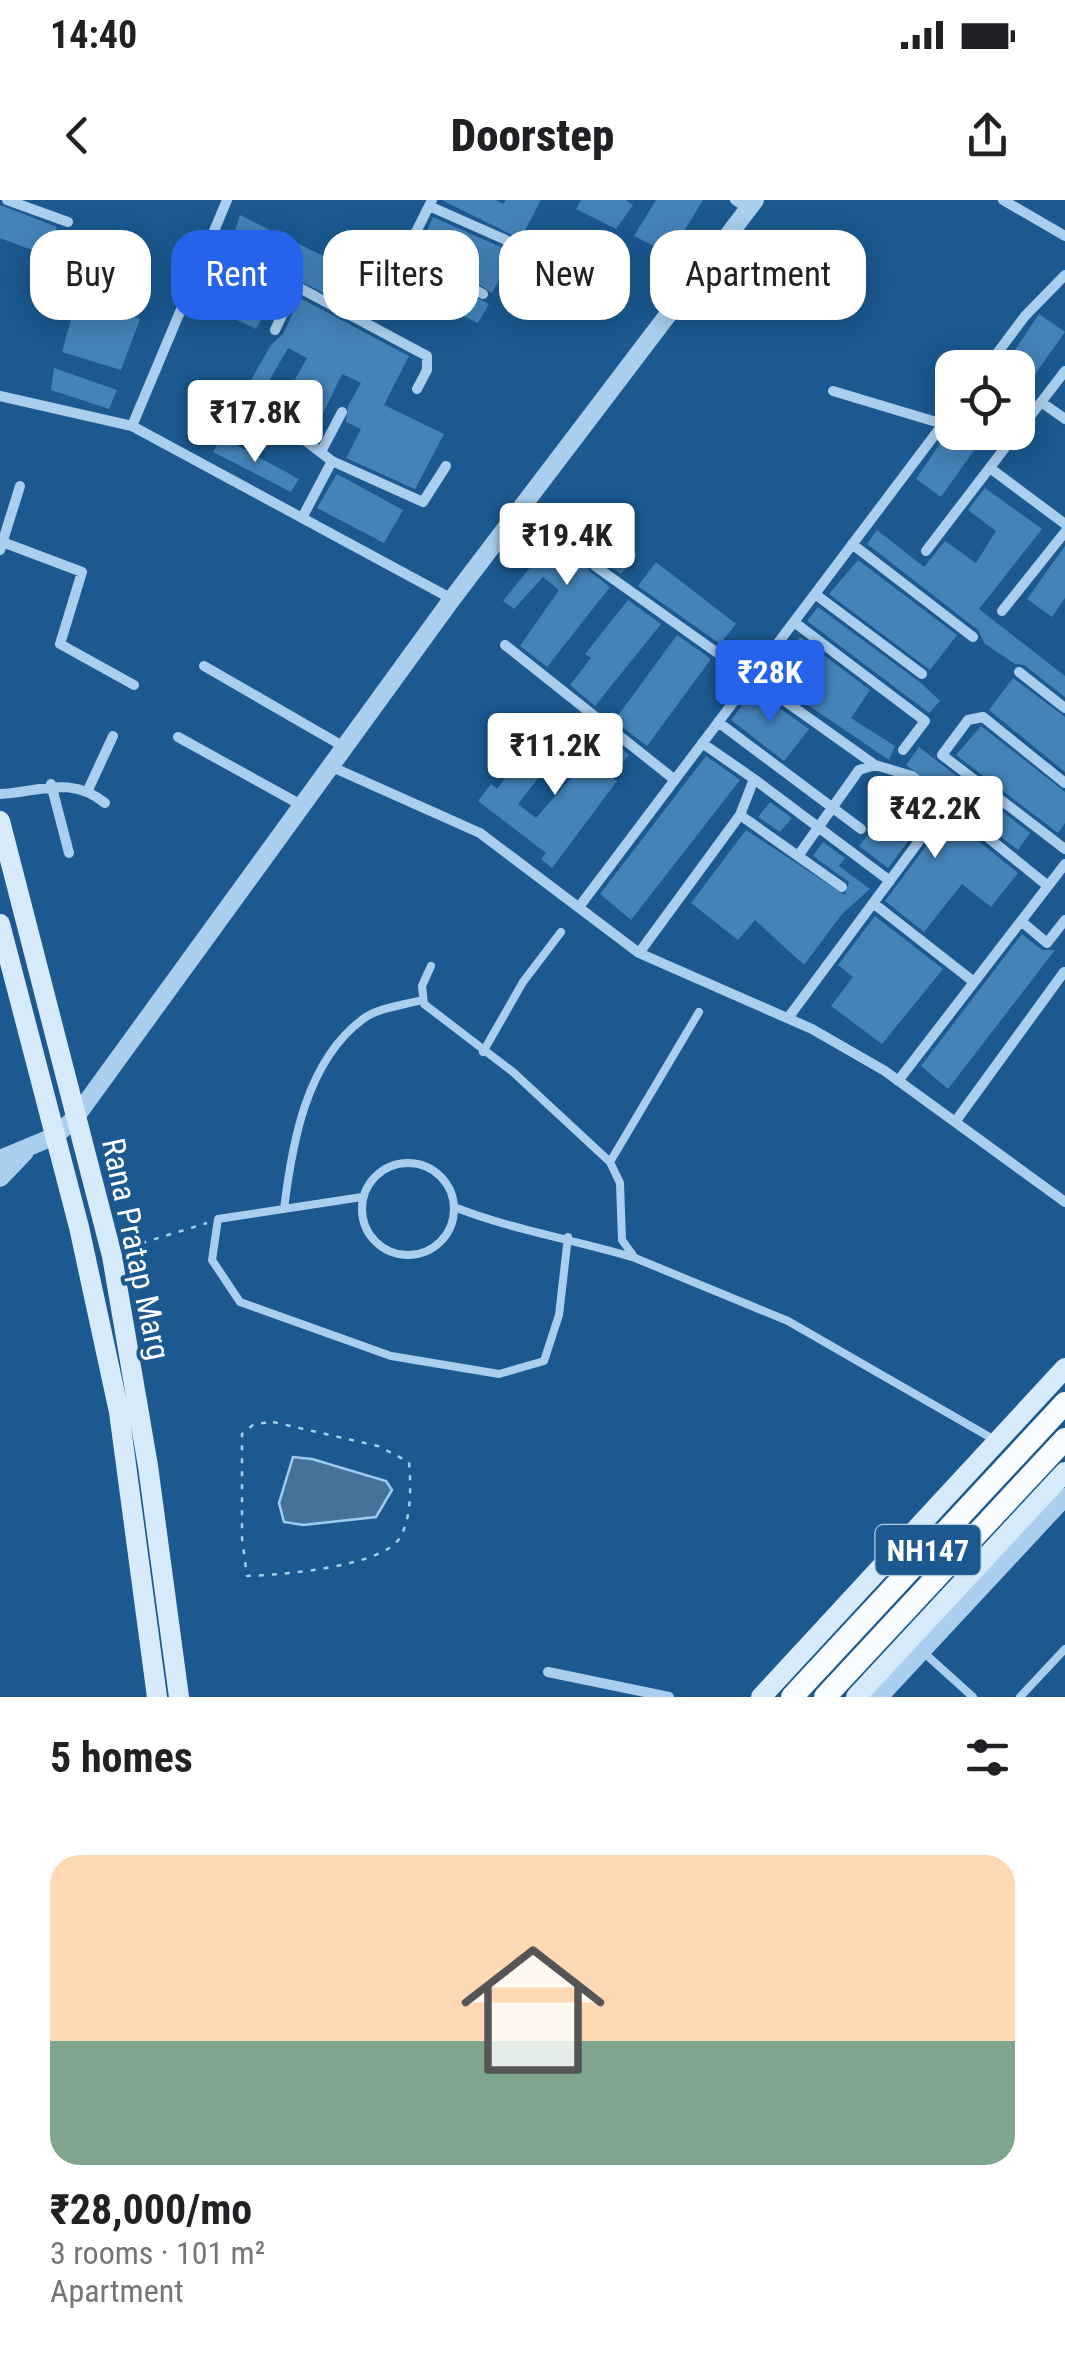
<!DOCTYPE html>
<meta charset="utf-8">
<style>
:root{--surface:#fff;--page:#f6f6f6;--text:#202124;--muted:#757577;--line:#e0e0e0;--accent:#2563eb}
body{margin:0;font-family:"Roboto Condensed",sans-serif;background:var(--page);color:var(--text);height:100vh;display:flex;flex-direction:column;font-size:38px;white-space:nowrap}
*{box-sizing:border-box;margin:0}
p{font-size:32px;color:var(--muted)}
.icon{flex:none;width:55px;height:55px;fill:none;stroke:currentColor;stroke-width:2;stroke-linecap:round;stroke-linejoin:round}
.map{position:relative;height:1497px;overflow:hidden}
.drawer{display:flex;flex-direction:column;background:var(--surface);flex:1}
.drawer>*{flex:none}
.guide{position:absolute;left:30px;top:30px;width:1005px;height:90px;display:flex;gap:20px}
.fabs{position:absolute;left:935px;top:150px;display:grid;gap:20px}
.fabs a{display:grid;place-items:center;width:100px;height:100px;border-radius:20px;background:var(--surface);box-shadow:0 5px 25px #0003;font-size:50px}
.price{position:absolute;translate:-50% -85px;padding:0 22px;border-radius:10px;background:#fff;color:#222;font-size:32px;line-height:65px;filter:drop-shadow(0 2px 5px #0008)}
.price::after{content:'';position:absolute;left:50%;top:60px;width:30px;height:22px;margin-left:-15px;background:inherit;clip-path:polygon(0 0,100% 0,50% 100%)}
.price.selected{background:var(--accent);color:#fff}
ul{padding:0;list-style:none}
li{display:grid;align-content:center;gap:20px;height:530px;padding:0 50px}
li+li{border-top:2px solid var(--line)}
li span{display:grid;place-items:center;height:310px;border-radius:30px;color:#555}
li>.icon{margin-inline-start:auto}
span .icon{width:180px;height:180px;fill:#fffc;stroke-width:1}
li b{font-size:42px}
h2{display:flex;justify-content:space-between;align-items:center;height:120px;padding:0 50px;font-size:42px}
.tag{padding:0 35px;border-radius:30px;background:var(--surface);box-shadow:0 5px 25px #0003;font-size:35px;line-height:90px}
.tag.selected{background:var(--accent);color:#fff}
.status{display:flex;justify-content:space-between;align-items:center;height:70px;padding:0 50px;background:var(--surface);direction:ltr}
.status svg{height:28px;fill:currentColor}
header{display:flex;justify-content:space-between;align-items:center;height:130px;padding:0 50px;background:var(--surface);font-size:45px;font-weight:800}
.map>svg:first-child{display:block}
</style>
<div class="status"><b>14:40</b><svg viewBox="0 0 49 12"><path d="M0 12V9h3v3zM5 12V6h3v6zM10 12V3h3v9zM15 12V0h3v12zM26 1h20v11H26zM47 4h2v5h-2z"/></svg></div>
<header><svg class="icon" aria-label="back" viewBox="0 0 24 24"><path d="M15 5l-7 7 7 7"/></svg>Doorstep<svg class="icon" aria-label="share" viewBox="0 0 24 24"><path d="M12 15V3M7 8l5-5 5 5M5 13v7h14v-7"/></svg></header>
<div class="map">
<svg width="1065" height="1497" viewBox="0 0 1065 1497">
<rect width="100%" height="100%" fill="#1b5990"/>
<path fill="#467299" stroke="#9dccf0" stroke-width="2.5" d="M 293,1257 L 312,1259 L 386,1281 L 392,1290 L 376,1317 L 303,1325 L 284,1322 L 279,1303 Z"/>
<path fill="#4483b8" d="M 442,0 L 496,0 L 503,4 L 506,0 L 541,0 L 492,93 L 420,47 L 433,17 L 503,48 L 514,44 L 514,36 Z
M 581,0 L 626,0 L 633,5 L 616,29 L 576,9 Z
M 656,0 L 703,0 L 670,54 L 634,36 Z
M 0,5 L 57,27 L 48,56 L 0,38 Z
M 240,15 L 384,86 L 400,56 L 489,104 L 478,123 L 398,85 L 379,120 L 230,47 Z
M 223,64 L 284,90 L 279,101 L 273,98 L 256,129 L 206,105 Z
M 77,97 L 140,119 L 121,170 L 62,152 Z
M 300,98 L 409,156 L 384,205 L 444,234 L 415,289 L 346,258 L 361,229 L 346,222 L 348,206 L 361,183 L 342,174 L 315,230 L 285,214 L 294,192 L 293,183 L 307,158 L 288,148 L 250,214 L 235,208 L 271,145 L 283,134 Z
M 1039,114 L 1065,132 L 1018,198 L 1018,168 L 1003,168 Z
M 54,168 L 117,190 L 109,209 L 51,190 Z
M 948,232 L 987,232 L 941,297 L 916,279 Z
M 221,237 L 299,279 L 291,292 L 213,252 Z
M 337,274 L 403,310 L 384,343 L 317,308 Z
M 985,288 L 1042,329 L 979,409 L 1065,476 L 1065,497 L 1024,465 L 1015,464 L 984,443 L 978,430 L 867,344 L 877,330 L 924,367 L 945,341 L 976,363 L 996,331 L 968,310 Z
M 574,313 L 585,322 L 559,354 L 574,366 L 606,327 L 637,354 L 621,374 L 599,358 L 589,360 L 588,370 L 610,387 L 547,467 L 520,446 L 559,390 L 543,377 L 514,409 L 503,401 Z
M 1065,346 L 1065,398 L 1052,417 L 1027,399 Z
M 858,360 L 957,435 L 930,470 L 829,394 Z
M 656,362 L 736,424 L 720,444 L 638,386 Z
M 628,400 L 661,424 L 595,506 L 570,485 L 591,458 L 585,454 Z
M 818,407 L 921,483 L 940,501 L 929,513 L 807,421 Z
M 677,435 L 711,459 L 647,546 L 614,521 Z
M 800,437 L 870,490 L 851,518 L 895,546 L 889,560 L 768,478 Z
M 1013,478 L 1065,517 L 1065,572 L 989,510 Z
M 754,490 L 809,529 L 784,561 L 731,520 Z
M 981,526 L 1065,592 L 1065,623 L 1058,633 L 956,555 Z
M 607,537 L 629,555 L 610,576 L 617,581 L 552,668 L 541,659 L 546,653 L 478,601 L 491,584 L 497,589 L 532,541 L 554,558 L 518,604 L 536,618 Z
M 919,547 L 1030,633 L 1018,650 L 906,565 Z
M 706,556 L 740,580 L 631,720 L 600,694 Z
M 908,584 L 1018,673 L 991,707 L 962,684 L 924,732 L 885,701 L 935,634 L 936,625 L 919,615 L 907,632 L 912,636 L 888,668 L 859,646 Z
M 770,602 L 792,618 L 780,632 L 758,617 Z
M 746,630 L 845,695 L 849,682 L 813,656 L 823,642 L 845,658 L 839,666 L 870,689 L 842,714 L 804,765 L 755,720 L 738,740 L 691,703 Z
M 875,716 L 943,769 L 882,844 L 831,806 L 853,777 L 838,765 Z
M 1022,734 L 1042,750 L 1055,750 L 948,889 L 921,866 Z"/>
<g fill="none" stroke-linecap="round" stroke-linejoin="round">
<path stroke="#aacfee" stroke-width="2.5" stroke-dasharray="5 8" stroke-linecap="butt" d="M 129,1047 L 207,1023
M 273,1222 L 378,1246 L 409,1262 C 411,1285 412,1319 399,1339 C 380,1367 280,1375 247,1376 L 242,1338 L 242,1234 L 254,1224 Z"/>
<path stroke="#aacfee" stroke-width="8" d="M 431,766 L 422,786 L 424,804 L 513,872 L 610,962 L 620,983 L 622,1040 L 635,1058 L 788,1121 L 993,1239
M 483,852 L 523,782 L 561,732
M 610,962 L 699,812
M362 1009a46 46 0 1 1 92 0a46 46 0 1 1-92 0Z
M 362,997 L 218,1019 L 212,1060 L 240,1102 L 391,1156 L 499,1174 L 544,1161 L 559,1115 L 568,1037
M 454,1007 C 513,1030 575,1040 635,1058
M 284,1009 C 292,944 306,861 363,819 C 377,808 404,805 422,800
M 922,1451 L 973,1497
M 1020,1497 L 1065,1449"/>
<path stroke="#aacfee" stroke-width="10" d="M 7,0 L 68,22
M 432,0 L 411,42 L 411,54 L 483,94
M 735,0 L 749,9
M 1003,0 L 1065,36
M 429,6 L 506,40
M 207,47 L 296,86 L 427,156 L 427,170 L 417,189
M 275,130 L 296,86
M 986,168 L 1025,116 L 1065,75
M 286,189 L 274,217 L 332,261 L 423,302 L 446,266
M 833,191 L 943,224
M 0,196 L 132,226 L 452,399
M 1041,202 L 1065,219
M 132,226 L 227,0
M 1018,232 L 1065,171
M 322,250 L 342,212
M 990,268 L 1065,324
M 302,318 L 332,261
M 5,343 L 82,372 L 60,444 L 134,485
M 852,344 L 973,437
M 0,350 L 20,286
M 926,351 L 1017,232
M 595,366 L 875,565
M 815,394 L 922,474
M 1002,411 L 1065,332
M 794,422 L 925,521 L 903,550
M 505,445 L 675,580
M 204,466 L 346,548
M 1019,472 L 1065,508
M 718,522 L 861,629
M 178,537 L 303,606
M 702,543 L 754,579 L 740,615
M 332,567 L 480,633 L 639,753 L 812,829 L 885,871 L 1065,1002
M 754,579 L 890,681
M 1065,583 L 983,517 L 968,520 L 942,555 L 1065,649
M 51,584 L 69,653
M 88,590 L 113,536
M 0,594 C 40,592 70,575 105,603
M 798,656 L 859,570 L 875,565 L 912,576 L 1048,686
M 873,703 L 974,782
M 579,707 L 952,212
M 1021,721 L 1047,743 L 1065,720
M 639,753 L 740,615 L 842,687
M 788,818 L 928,629
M 898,881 L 1065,664
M 955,922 L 1064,772
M 548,1472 L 669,1497"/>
<path stroke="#aacfee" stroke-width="18" d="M 0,959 L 55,936 L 75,918 L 452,399 L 755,0
M 0,978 L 25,952
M 879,1497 L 1065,1297"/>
<path stroke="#d7eafa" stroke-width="20" d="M 0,621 L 112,1056 L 148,1266 L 179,1497
M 0,724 L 79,1027 L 119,1212 L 157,1497
M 761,1497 L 1065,1168
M 856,1497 L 1065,1272"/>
<path stroke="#f8fcff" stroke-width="22" d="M 792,1497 L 1065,1203
M 825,1497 L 1065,1239"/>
</g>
<g text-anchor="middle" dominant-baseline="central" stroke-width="8" stroke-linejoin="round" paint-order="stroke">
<rect fill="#1b5990" stroke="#bbcdde" stroke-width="2.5" x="875.5" y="1325" width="105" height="50" rx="8"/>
<g font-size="30" font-weight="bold" fill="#fff">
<text x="928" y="1350">NH147</text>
</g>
<g font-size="32" fill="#fff" stroke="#1b5990">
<text transform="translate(136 1049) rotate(78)">Rana Pratap Marg</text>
</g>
</g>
</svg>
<div class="fabs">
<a><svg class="icon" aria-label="locate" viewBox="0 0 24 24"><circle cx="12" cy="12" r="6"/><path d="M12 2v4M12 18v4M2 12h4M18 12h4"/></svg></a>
</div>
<b class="price" style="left:255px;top:265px">₹17.8K</b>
<b class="price" style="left:567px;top:388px">₹19.4K</b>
<b class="price selected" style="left:770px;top:525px">₹28K</b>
<b class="price" style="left:555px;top:598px">₹11.2K</b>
<b class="price" style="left:935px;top:661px">₹42.2K</b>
<div class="guide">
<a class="tag">Buy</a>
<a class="tag selected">Rent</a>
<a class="tag">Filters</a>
<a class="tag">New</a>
<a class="tag">Apartment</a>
</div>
</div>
<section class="drawer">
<h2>5 homes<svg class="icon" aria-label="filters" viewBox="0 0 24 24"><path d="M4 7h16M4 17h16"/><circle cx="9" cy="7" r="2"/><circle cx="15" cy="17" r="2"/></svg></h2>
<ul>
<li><span style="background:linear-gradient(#ffd9b3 60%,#7fa58c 0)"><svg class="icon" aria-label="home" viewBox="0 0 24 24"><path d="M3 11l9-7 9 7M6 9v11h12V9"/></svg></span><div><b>₹28,000/mo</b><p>3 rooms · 101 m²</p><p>Apartment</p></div></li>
</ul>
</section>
